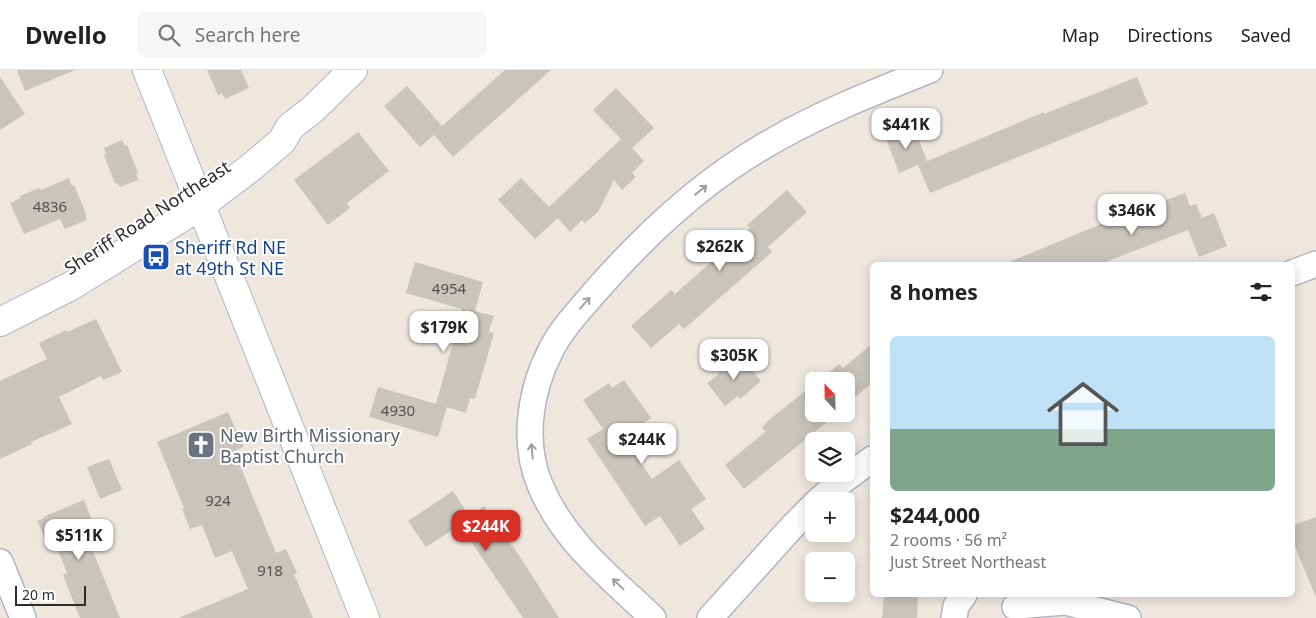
<!DOCTYPE html>
<meta charset="utf-8">
<style>
:root{--surface:#fff;--page:#f6f6f6;--text:#222;--muted:#767676;--line:#e0e0e0;--accent:#d93025}
body{margin:0;font-family:"Noto Sans",sans-serif;background:var(--page);color:var(--text);height:100vh;display:flex;flex-direction:column;font-size:19px;white-space:nowrap}
*{box-sizing:border-box;margin:0}
p{font-size:16px;color:var(--muted)}
.icon{flex:none;width:28px;height:28px;fill:none;stroke:currentColor;stroke-width:2;stroke-linecap:round;stroke-linejoin:round}
.map{position:relative;flex:1;overflow:hidden}
.panel{position:absolute;left:870px;top:192px;width:425px;height:335px;display:flex;flex-direction:column;background:var(--surface);border-radius:8px;box-shadow:0 2px 12px #0003}
.panel>*{flex:none}
.needle{width:32px;rotate:338deg}
.buttons{position:absolute;left:805px;top:302px;display:grid;gap:10px}
.buttons a{display:grid;place-items:center;width:50px;height:50px;border-radius:8px;background:var(--surface);box-shadow:0 2px 12px #0003;font-size:25px}
.scale{position:absolute;left:15px;bottom:12px;width:71px;box-sizing:border-box;padding-left:5px;border:2px solid #2c2c2c;border-top:0;font-size:14px;line-height:18px;white-space:nowrap;color:#2c2c2c;-webkit-text-stroke:4px #fff;paint-order:stroke}
.price{position:absolute;translate:-50% -42px;padding:0 11px;border-radius:10px;background:#fff;color:#222;font-size:16px;line-height:32px;filter:drop-shadow(0 1px 2px #0008)}
.price::after{content:'';position:absolute;left:50%;top:30px;width:15px;height:11px;margin-left:-8px;background:inherit;clip-path:polygon(0 0,100% 0,50% 100%)}
.price.on{background:var(--accent);color:#fff}
ul{padding:0;list-style:none}
li{display:grid;align-content:center;gap:10px;height:265px;padding:0 20px}
li+li{border-top:1px solid var(--line)}
li span{display:grid;place-items:center;height:155px;border-radius:8px;color:#555}
li>.icon{margin-inline-start:auto}
span .icon{width:90px;height:90px;fill:#fffc;stroke-width:1}
li b{font-size:21px}
h2{display:flex;justify-content:space-between;align-items:center;height:60px;padding:0 20px;font-size:21px}
header{display:flex;align-items:center;gap:30px;box-sizing:border-box;height:70px;padding:0 25px;background:var(--surface);border-bottom:1px solid var(--line)}
header strong{font-size:24px}
nav{display:flex;gap:28px;margin-inline-start:auto;font-size:18px}
.search{width:350px;height:45px;background:var(--page);display:flex;align-items:center;gap:12px;box-sizing:border-box;padding:0 18px;border-radius:8px;color:var(--muted);font-size:19px}
.map>svg:first-child{display:block}
</style>
<header>
<strong>Dwello</strong>
<div class="search"><svg class="icon" aria-label="search" viewBox="0 0 24 24"><circle cx="10" cy="10" r="6"/><path d="M15 15l6 6"/></svg>Search here</div>
<nav><a>Map</a><a>Directions</a><a>Saved</a></nav>
</header>
<div class="map">
<svg width="1316" height="548" viewBox="0 0 1316 548">
<rect width="100%" height="100%" fill="#eee7de"/>
<path fill="#c9c5bc" d="M 17,0 L 75,0 L 25,21 Z
M 207,0 L 241,0 L 249,18 L 225,29 L 222,23 L 218,25 Z
M 505,0 L 551,0 L 453,87 L 434,65 L 420,77 L 384,36 L 407,16 L 442,56 Z
M 0,7 L 25,44 L 0,60 Z
M 1137,7 L 1148,34 L 930,123 L 918,95 L 1044,42 L 1044,44 Z
M 616,18 L 654,58 L 632,78 L 644,91 L 632,103 L 636,107 L 622,120 L 614,110 L 598,142 L 585,153 L 582,150 L 570,162 L 558,148 L 535,169 L 498,130 L 521,108 L 549,137 L 621,69 L 593,40 Z
M 914,58 L 927,91 L 899,103 L 886,69 Z
M 358,62 L 389,101 L 347,133 L 350,138 L 328,155 L 294,110 Z
M 122,70 L 125,76 L 127,75 L 138,103 L 136,104 L 138,110 L 120,117 L 117,113 L 115,114 L 104,85 L 106,84 L 104,78 Z
M 69,108 L 72,116 L 74,115 L 86,144 L 85,144 L 87,150 L 65,159 L 60,149 L 24,164 L 10,133 L 21,128 L 20,126 L 39,118 L 41,120 Z
M 787,120 L 807,142 L 768,177 L 772,182 L 684,259 L 679,254 L 651,278 L 631,256 L 671,220 L 675,224 L 750,158 L 747,155 Z
M 1185,123 L 1190,136 L 1196,134 L 1202,148 L 1214,143 L 1227,176 L 1199,187 L 1188,160 L 1098,195 L 1002,195 L 1135,140 L 1136,142 Z
M 415,192 L 483,212 L 475,241 L 494,246 L 489,262 L 494,263 L 475,329 L 470,328 L 466,343 L 447,337 L 438,367 L 369,347 L 378,317 L 436,334 L 454,269 L 439,263 L 443,249 L 458,253 L 462,239 L 406,223 Z
M 96,249 L 122,302 L 103,310 L 101,306 L 59,327 L 72,354 L 31,372 L 32,374 L 0,389 L 0,311 L 47,289 L 39,273 L 66,260 L 67,262 Z
M 872,274 L 872,313 L 846,335 L 846,311 L 818,311 L 839,294 L 843,298 Z
M 740,285 L 761,311 L 740,329 L 738,326 L 725,336 L 707,313 L 719,304 L 718,303 Z
M 624,310 L 651,348 L 623,366 L 652,409 L 679,390 L 706,429 L 691,439 L 705,459 L 680,476 L 660,446 L 645,456 L 587,369 L 603,359 L 583,330 L 609,313 L 612,318 Z
M 814,314 L 814,344 L 837,344 L 744,419 L 725,395 L 765,362 L 762,357 L 769,350 Z
M 228,342 L 244,377 L 234,381 L 276,483 L 286,479 L 297,503 L 294,504 L 313,548 L 178,548 L 248,519 L 232,481 L 215,488 L 202,455 L 190,459 L 182,439 L 184,438 L 157,372 Z
M 109,389 L 122,420 L 100,429 L 87,397 Z
M 453,421 L 469,446 L 484,436 L 512,477 L 513,476 L 559,548 L 523,548 L 460,455 L 426,477 L 408,451 Z
M 84,430 L 94,455 L 84,459 L 120,548 L 80,548 L 63,505 L 67,503 L 54,470 L 47,473 L 37,451 L 44,448 L 43,447 Z
M 1316,447 L 1316,525 L 1315,525 L 1292,469 L 1292,456 Z
M 884,525 L 918,525 L 917,548 L 882,548 Z"/>
<g fill="none" stroke-linecap="round" stroke-linejoin="round">
<defs>
<path id="street" d="M 1292,203 L 1316,194
M 818,431 L 833,418 L 872,389
M 0,492 L 23,548
M 1015,537 L 1028,535 L 1065,532 L 1128,548
M 653,548 C 610,507 563,471 540,415 C 522,372 530,320 551,280 C 562,258 579,241 594,223 C 642,168 697,116 759,79 C 813,46 872,23 930,0
M 710,548 L 792,457 L 814,435
M 954,548 L 956,536 L 964,525"/>
<path id="secondary" d="M 147,0 L 365,548
M 0,252 L 71,216 L 200,136 L 249,99 L 282,71 L 290,57 L 313,39 L 353,0"/>
</defs>
<use href="#street" stroke="#b2b4c0" stroke-width="28"/>
<use href="#secondary" stroke="#b2b4c0" stroke-width="30"/>
<use href="#street" stroke="#fff" stroke-width="25"/>
<use href="#secondary" stroke="#fff" stroke-width="28"/>
</g>
<defs><path id="oneway-shaft" d="M-6 0H5M1.5-3L5.5 0L1.5 3" fill="none" stroke-width="1.6" stroke-linecap="round" stroke-linejoin="round" transform="scale(1.25)"/></defs>
<g stroke="#a0a0a0">
<use href="#oneway-shaft" transform="translate(701 120) rotate(-38)"/>
<use href="#oneway-shaft" transform="translate(585 233) rotate(-49)"/>
<use href="#oneway-shaft" transform="translate(532 381) rotate(-96)"/>
<use href="#oneway-shaft" transform="translate(618 514) rotate(-137)"/>
</g>
<defs>
<symbol id="bus-square" viewBox="-11 -11 22 22"><rect x="-9" y="-9" width="18" height="18" rx="4" fill="#1a4fb4" stroke="#fff"/><path d="M-5-6H5V4H4V6H2V4H-2V6H-4V4H-5ZM-3.5-4V0h7V-4ZM-3.5 1.2v1.5H-2V1.2ZM2 1.2v1.5H3.5V1.2Z" fill="#fff"/></symbol>
<symbol id="church-square" viewBox="-11 -11 22 22"><rect x="-9" y="-9" width="18" height="18" rx="4" fill="#6b7280" stroke="#fff"/><path d="M-1.2-6h2.4v3.5h3.3v2.4h-3.3V6h-2.4V-.1h-3.3v-2.4h3.3Z" fill="#fff"/></symbol>
</defs>
<g fill-rule="evenodd">
<use href="#bus-square" x="140" y="171" width="32" height="32"/>
<use href="#church-square" x="185" y="359" width="32" height="32"/>
</g>
<g text-anchor="middle" dominant-baseline="central" stroke-width="4" stroke-linejoin="round" paint-order="stroke">
<g font-size="15" fill="#535250">
<text x="50" y="136">4836</text>
<text x="449" y="218">4954</text>
<text x="398" y="340">4930</text>
<text x="218" y="430">924</text>
<text x="270" y="500">918</text>
</g>
<g font-size="18" fill="#2c2c2c" stroke="#fff">
<text transform="translate(147 147) rotate(-33)">Sheriff Road Northeast</text>
</g>
<g font-size="18" fill="#164399" stroke="#fff" text-anchor="start">
<text x="175" y="177">Sheriff Rd NE<tspan x="175" dy="21">at 49th St NE</tspan></text>
</g>
<g font-size="18" fill="#5b616d" stroke="#fff" text-anchor="start">
<text x="220" y="365">New Birth Missionary<tspan x="220" dy="21">Baptist Church</tspan></text>
</g>
</g>
</svg>
<div class="buttons">
<a><svg class="needle" viewBox="-14 -14 28 28"><path d="M0-13l5 13h-10z" fill="#e53935"/><path d="M0 13l5-13h-10z" fill="#767676"/></svg></a>
<a><svg class="icon" aria-label="layers" viewBox="0 0 24 24"><path d="M12 4l9 5-9 5-9-5zM3 14l9 5 9-5"/></svg></a>
<a>+</a>
<a>−</a>
</div>
<div class="scale">20 m</div>
<b class="price" style="left:906px;top:80px">$441K</b>
<b class="price" style="left:1132px;top:166px">$346K</b>
<b class="price" style="left:720px;top:202px">$262K</b>
<b class="price" style="left:444px;top:283px">$179K</b>
<b class="price" style="left:734px;top:311px">$305K</b>
<b class="price" style="left:642px;top:395px">$244K</b>
<b class="price on" style="left:486px;top:482px">$244K</b>
<b class="price" style="left:79px;top:491px">$511K</b>
<section class="panel">
<h2>8 homes<svg class="icon" aria-label="filters" viewBox="0 0 24 24"><path d="M4 7h16M4 17h16"/><circle cx="9" cy="7" r="2"/><circle cx="15" cy="17" r="2"/></svg></h2>
<ul>
<li><span style="background:linear-gradient(#bfe0f5 60%,#7fa58c 0)"><svg class="icon" aria-label="home" viewBox="0 0 24 24"><path d="M3 11l9-7 9 7M6 9v11h12V9"/></svg></span><div><b>$244,000</b><p>2 rooms · 56 m²</p><p>Just Street Northeast</p></div></li>
</ul>
</section>
</div>
